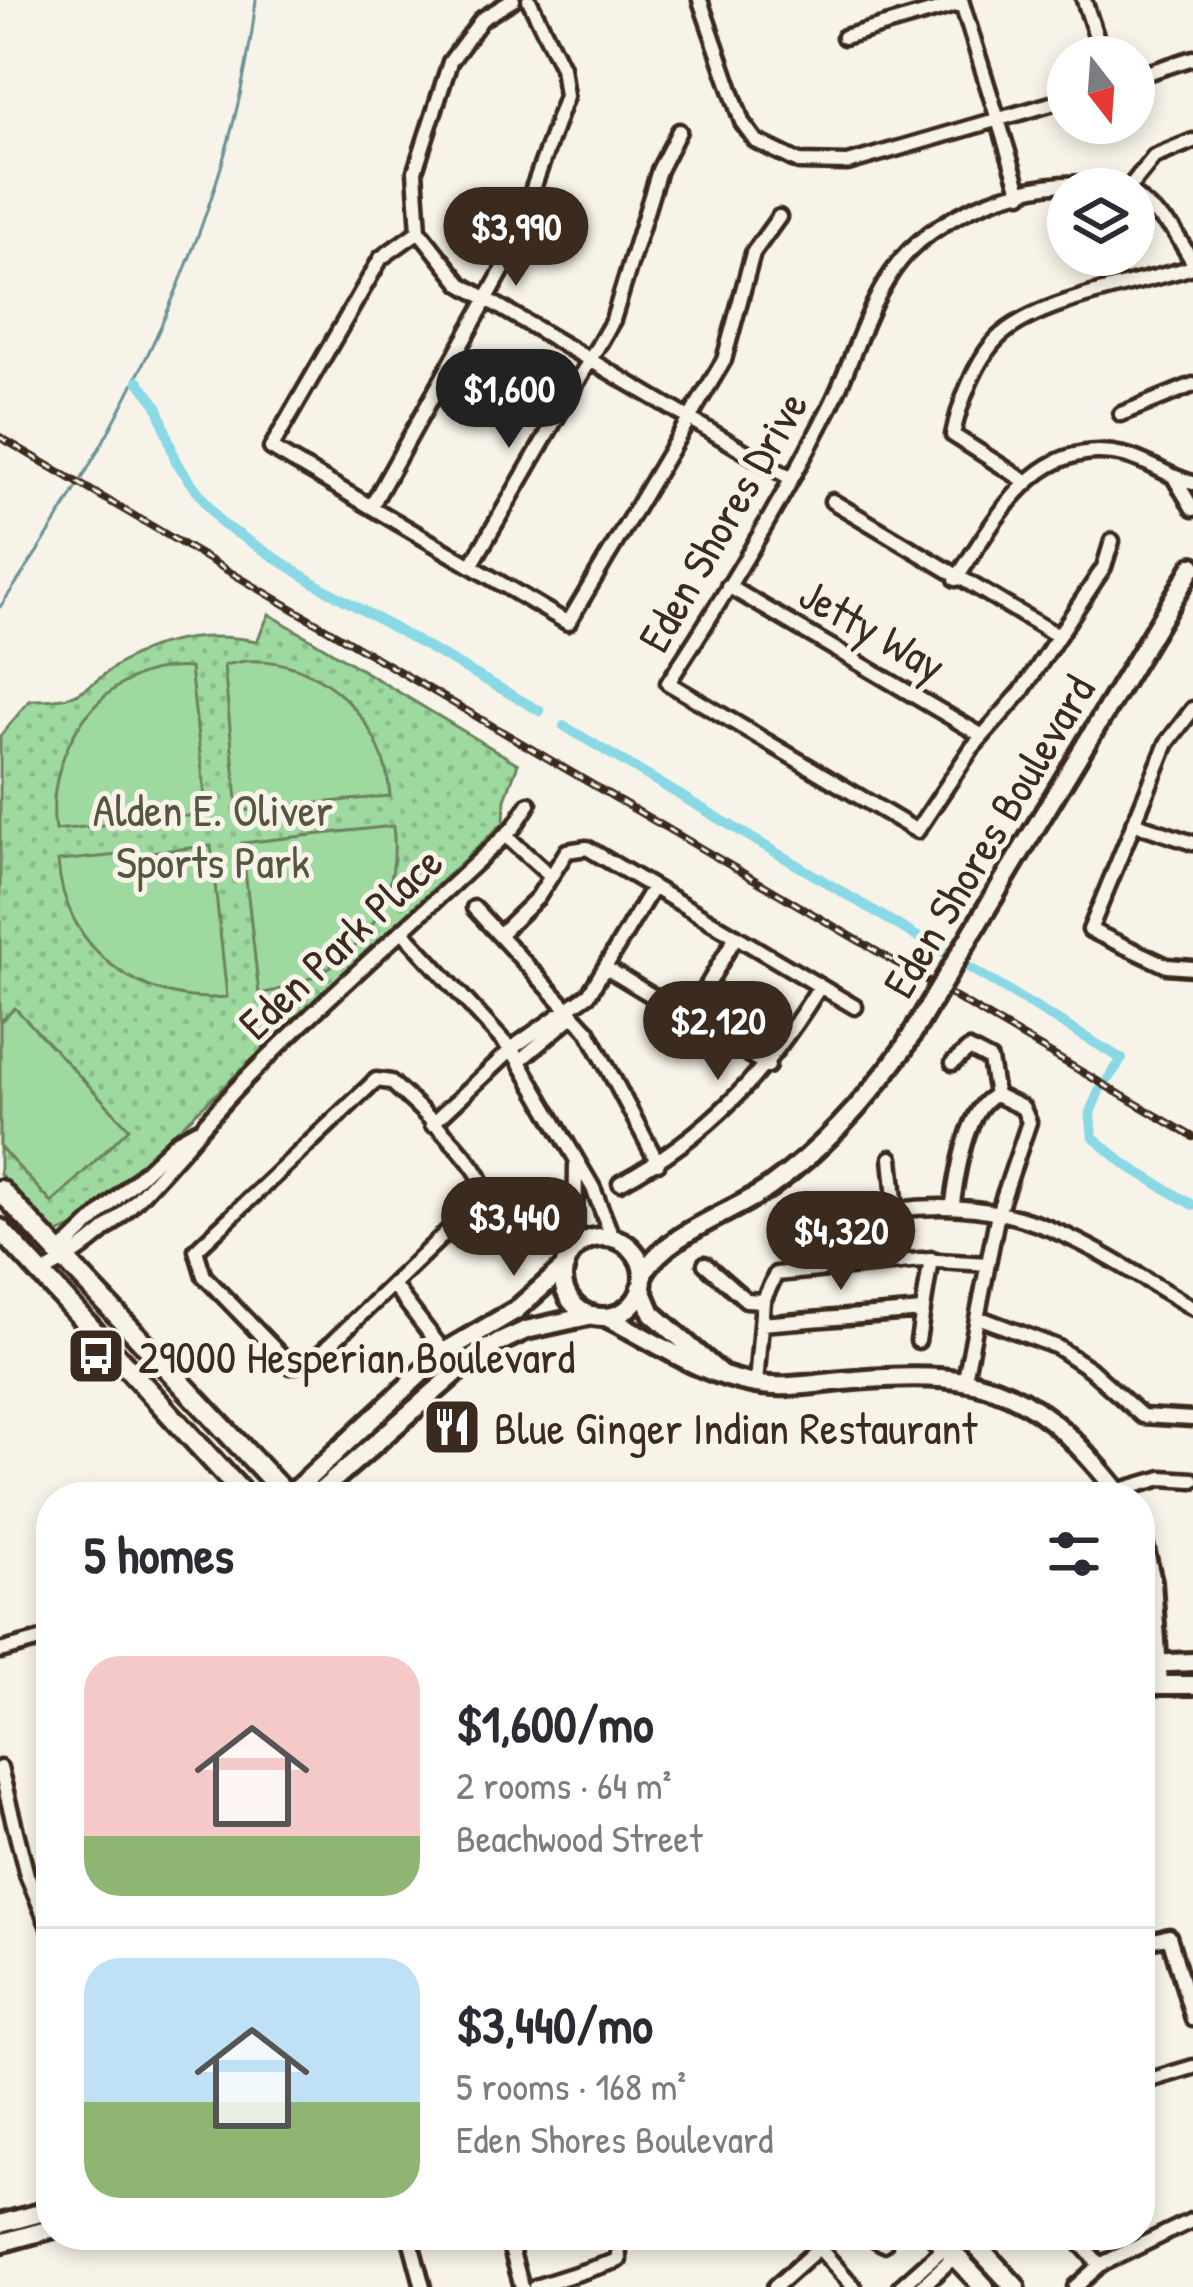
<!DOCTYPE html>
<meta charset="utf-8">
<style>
:root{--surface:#fff;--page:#f2f2f3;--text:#2b2b33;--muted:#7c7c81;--line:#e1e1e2;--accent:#3b2a1e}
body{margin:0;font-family:"Patrick Hand",sans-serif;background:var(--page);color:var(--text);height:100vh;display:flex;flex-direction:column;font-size:45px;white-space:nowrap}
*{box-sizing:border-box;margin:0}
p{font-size:39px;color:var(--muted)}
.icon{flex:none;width:66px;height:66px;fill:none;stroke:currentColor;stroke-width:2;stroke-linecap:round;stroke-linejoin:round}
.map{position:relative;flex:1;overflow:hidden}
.drawer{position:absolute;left:36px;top:1482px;width:1119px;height:768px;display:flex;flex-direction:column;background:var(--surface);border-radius:48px;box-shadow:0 6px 18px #0003}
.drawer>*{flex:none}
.needle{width:78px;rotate:163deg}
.controls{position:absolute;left:1047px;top:36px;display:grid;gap:24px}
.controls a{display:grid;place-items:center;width:108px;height:108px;border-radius:50%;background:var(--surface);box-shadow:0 6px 18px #0003;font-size:60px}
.price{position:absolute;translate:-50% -102px;padding:0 27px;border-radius:42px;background:var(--accent);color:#fff;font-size:39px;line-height:78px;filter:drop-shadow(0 3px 6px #0008)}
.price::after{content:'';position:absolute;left:50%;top:72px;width:36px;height:27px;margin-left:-18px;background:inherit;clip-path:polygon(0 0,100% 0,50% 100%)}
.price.active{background:#222;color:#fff}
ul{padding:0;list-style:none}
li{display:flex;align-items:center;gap:36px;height:300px;padding:0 48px}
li+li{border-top:3px solid var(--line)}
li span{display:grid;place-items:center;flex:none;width:336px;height:240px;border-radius:36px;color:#555}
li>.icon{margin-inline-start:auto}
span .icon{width:144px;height:144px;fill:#fffc;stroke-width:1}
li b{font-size:51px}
h2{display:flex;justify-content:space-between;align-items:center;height:144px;padding:0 48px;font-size:51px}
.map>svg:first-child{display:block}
</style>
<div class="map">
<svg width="1193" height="2287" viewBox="0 0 1193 2287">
<defs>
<pattern id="park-dots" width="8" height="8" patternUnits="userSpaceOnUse" patternTransform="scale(3)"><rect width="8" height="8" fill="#9ed9a0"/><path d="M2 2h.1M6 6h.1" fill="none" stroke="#89ba89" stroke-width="1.8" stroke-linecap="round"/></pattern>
</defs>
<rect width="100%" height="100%" fill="#f7f3e8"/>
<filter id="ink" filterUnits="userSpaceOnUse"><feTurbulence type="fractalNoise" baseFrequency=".00833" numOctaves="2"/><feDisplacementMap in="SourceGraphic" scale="24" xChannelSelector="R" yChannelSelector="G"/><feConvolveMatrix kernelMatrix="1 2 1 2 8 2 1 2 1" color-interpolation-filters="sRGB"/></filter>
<g filter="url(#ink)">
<path fill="url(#park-dots)" stroke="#6c825f" stroke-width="3" d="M 269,614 L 518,764 L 505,799 L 504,822 L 76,1226 L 58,1234 L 0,1174 L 0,736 L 30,700 C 92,701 81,685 129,658 C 168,636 214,633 257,641 Z"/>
<path fill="#9ed9a0" stroke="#6c825f" stroke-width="3" d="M 245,661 C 322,656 385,720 390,796 L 238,811 L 224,665 Z
M 190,668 L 207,814 L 55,830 C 44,752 102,661 190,668 Z
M 393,826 C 404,916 344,980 259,994 L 242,843 Z
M 211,846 L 227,997 C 141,1006 64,950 58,861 Z
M 15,1008 L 129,1128 L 52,1203 L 0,1147 L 0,1022 Z"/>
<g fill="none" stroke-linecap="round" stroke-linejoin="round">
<path stroke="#6a9295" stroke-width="3" d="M 0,607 C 120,435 233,211 256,0"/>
<path stroke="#89d8e5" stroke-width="10" d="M 138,381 L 157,405 L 176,462 L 221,523 L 316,584 L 540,711
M 564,726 L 1122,1059 L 1108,1079
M 1099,1091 L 1090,1113 L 1093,1137 L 1126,1165 L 1193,1205"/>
<defs>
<path id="street" d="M 513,0 L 482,19 L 450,62 L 415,171 L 419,231 L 461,284 L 790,478
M 700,0 L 742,122 L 756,141 L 799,162 L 848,163 L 1068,99
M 961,0 L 1021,194
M 1084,0 L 1103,57
M 844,37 L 962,3
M 1134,77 L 1193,58
M 1128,189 L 1154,157 L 1193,141
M 1134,195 L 1173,229 L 1193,262
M 419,231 L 381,258 L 271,448 L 568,623 L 724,360 L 753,253 L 779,217
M 1121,414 L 1193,385
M 1175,479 L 1193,509
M 1025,481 L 953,435 C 959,404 977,356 1001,335 C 1040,300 1141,283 1193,267
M 832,501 L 1058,636
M 371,507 L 506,264 L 566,96 L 562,67 L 529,0
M 1112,541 L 1104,567 L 1022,691 L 972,748 L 917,831 L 668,683 C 726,594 782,501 830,407 C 854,360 867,302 901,260 C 945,207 1050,169 1116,189
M 471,566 L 613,320 L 659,170 L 679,131
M 956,579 C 997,519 1036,435 1124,455 C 1149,461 1168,477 1193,483
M 728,586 L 981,735
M 1193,709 L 1167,743 L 1090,930 L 1167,966 L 1193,968
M 1133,823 L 1193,843
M 505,835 L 549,875
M 474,908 L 588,1031 L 658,1163
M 404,933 L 514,1053 L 593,1188 L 613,1239
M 500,934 L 538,897 L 567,851 L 587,848 L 855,1007
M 608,969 L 768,1066
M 689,1017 L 736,936
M 519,1061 L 569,1019 L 571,1009
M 953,1063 L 969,1049 L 990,1060 L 996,1095
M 376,1080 L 391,1082 C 413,1103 487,1167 485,1195 L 316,1358 L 291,1366 L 204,1276 L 196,1250 Z
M 432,1124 L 515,1046 L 589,994 L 653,887
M 891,1158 L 901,1262
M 620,1183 C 709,1135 767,1072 820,986
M 953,1203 C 957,1174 967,1106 996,1095
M 896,1210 C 1022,1193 1091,1248 1193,1308
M 804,1217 L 818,1269
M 575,1249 L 576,1165
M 56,1256 L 177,1141 L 197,1130
M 705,1264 L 746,1300 L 763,1301
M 42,1273 C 122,1234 179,1148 240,1085 C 327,996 424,913 514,827 L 529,804
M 393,1285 L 444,1352
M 978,1317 L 1057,1347 L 1090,1369 L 1142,1416 L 1193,1419
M 761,1324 L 923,1311
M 918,1341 L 931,1259
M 965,1379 L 998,1213 L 1029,1122 L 1023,1108 L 996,1095
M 756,1384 L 763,1301 L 776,1274 L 921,1260 L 988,1264
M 1117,1491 L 1162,1478 L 1193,1480
M 0,1651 L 51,1637
M 0,1768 L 27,1875 L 51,1932
M 1140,1944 L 1169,1936 L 1193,2019
M 1140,2083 L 1193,2067
M 409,2235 L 423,2287
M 507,2235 L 522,2287
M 868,2235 L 884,2244
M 1073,2235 L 1100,2265
M 819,2248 L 854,2287
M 535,2287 L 619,2260 L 618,2235
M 775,2287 L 833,2235
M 900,2287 L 946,2246
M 921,2287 L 955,2256
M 1075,2287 L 1100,2265 L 1193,2220"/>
<path id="secondary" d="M 985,911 L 1193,566
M563 1277a40 40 0 1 1 80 0a40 40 0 1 1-80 0Z
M 643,1274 C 667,1232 730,1215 770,1187 C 823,1149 866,1101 904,1048
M 641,1287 L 652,1313 L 720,1373
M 606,1317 C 659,1343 696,1373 755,1384 C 787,1390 823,1382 855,1380 C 992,1368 1038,1391 1122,1497
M 288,1497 L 444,1352 L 516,1310 L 565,1267
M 314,1497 L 481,1351 L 526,1330 L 593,1315
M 1140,1532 L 1152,1581 L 1159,1685
M 1140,1579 L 1147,1686
M 1147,1664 L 1193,1662
M 1153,1685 L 1193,1685
M 0,2224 L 51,2210
M 0,2243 L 51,2229"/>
<path id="primary" d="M 0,1190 L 288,1497
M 0,1229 L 246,1497
M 935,2235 L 984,2287
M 967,2235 L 1015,2287"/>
</defs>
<use href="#street" stroke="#3b2a1e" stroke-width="21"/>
<use href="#secondary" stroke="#3b2a1e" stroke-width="26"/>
<use href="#primary" stroke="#3b2a1e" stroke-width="27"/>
<use href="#street" stroke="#f7f3e8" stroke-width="12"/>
<use href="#secondary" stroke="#f7f3e8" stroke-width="16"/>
<use href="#primary" stroke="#f7f3e8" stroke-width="18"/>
<defs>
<path id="rail" d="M 0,437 L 1193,1137"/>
</defs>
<use href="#rail" stroke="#3b2a1e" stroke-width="8"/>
<use href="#rail" stroke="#f7f3e8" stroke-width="3" stroke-dasharray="9" stroke-linecap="butt"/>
<defs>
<path id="secondary-bridge" d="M 904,1048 L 985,911"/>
</defs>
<use href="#secondary-bridge" stroke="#3b2a1e" stroke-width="26" stroke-linecap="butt"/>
<use href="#secondary-bridge" stroke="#f7f3e8" stroke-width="16"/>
</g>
</g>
<defs>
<symbol id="bus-square" viewBox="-11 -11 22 22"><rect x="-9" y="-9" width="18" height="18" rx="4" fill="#3b2a1e" stroke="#f7f3e8"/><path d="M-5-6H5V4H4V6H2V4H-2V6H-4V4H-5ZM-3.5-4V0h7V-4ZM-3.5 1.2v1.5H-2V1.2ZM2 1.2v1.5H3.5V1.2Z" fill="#fff"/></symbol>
<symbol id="restaurant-square" viewBox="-11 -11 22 22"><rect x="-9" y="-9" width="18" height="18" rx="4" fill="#3b2a1e" stroke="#f7f3e8"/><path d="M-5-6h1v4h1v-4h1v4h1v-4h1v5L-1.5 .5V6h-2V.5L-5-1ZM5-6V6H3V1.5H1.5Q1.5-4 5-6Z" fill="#fff"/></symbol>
</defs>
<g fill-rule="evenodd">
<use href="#bus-square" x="63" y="1323" width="66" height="66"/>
<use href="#restaurant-square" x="419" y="1394" width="66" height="66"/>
</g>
<g text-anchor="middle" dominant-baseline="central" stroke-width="10" stroke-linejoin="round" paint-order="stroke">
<g font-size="45" fill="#3b2a1e" stroke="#f7f3e8">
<text transform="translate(722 521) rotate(-60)">Eden Shores Drive</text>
<text transform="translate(873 629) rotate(30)">Jetty Way</text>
<text transform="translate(988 836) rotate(-59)">Eden Shores Boulevard</text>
<text transform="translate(340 942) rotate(-43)">Eden Park Place</text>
</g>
<g font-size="45" fill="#54563e" stroke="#f7f3e8">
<text x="213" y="809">Alden E. Oliver<tspan x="213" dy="52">Sports Park</tspan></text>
</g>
<g font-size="45" fill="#3b2a1e" stroke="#f7f3e8" text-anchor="start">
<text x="138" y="1356">29000 Hesperian Boulevard</text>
<text x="494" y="1427">Blue Ginger Indian Restaurant</text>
</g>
</g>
</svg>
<div class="controls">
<a><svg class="needle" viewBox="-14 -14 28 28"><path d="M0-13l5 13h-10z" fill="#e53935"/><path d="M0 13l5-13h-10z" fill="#7c7c81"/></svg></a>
<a><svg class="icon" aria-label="layers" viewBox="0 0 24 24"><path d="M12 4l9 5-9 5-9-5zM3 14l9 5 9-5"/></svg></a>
</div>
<b class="price" style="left:516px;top:289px">$3,990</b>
<b class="price active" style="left:509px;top:451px">$1,600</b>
<b class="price" style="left:718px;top:1083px">$2,120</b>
<b class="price" style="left:514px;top:1279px">$3,440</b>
<b class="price" style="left:841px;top:1293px">$4,320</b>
<section class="drawer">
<h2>5 homes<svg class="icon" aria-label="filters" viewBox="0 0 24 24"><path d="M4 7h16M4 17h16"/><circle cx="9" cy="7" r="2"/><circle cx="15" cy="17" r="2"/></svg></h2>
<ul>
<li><span style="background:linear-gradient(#f6c9c9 75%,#8fb573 0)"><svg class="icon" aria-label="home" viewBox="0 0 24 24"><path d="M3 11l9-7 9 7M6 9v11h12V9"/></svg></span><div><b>$1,600/mo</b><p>2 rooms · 64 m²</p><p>Beachwood Street</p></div></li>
<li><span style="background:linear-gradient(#bfe0f5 60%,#8fb573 0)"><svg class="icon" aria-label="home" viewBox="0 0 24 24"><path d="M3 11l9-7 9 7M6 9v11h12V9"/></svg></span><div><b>$3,440/mo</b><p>5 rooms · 168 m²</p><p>Eden Shores Boulevard</p></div></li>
</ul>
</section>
</div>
